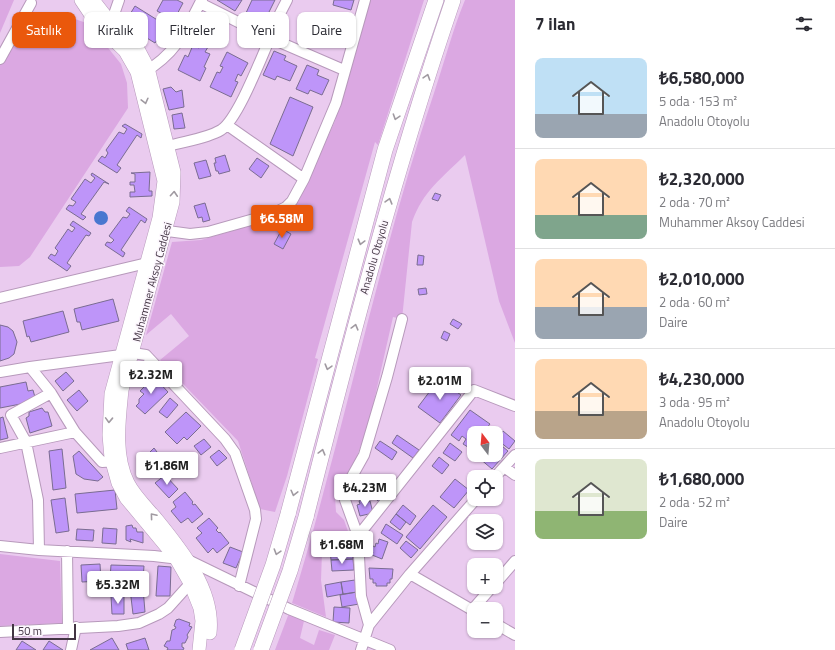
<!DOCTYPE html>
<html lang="tr">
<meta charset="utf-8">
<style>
:root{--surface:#fff;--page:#f2f2f3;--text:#2b2b33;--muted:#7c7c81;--line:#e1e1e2;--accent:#ea580c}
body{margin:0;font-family:"Titillium Web",sans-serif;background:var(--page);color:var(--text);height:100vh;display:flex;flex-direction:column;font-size:15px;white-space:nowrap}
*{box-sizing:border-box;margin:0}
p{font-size:13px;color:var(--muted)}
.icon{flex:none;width:22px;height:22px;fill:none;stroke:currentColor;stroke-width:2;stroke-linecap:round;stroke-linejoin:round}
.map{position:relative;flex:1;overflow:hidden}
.panel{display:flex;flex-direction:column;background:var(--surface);width:320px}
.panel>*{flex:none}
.hud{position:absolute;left:12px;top:12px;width:380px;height:36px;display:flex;gap:8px}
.needle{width:26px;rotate:344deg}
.fabs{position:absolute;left:467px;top:426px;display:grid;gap:8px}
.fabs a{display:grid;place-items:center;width:36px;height:36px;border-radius:8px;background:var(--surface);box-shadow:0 1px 3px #0004;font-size:20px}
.scale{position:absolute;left:12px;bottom:10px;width:64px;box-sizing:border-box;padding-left:4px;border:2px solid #423543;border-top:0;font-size:11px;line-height:14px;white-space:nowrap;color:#423543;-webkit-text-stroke:3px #fcf6fd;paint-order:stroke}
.price{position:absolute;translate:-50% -34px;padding:0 9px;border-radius:4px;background:#fff;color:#222;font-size:13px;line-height:26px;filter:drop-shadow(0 1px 2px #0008)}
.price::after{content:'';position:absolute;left:50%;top:24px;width:12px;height:9px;margin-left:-6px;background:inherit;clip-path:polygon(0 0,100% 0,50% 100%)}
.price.selected{background:var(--accent);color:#fff}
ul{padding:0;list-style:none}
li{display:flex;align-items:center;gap:12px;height:100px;padding:0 20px}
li+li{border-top:1px solid var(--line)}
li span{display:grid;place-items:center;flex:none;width:112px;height:80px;border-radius:8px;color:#555}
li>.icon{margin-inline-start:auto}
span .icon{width:48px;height:48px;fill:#fffc;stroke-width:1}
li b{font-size:17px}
h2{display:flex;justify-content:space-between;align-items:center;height:48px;padding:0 20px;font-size:17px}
.pill{padding:0 14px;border-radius:8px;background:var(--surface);box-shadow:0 1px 3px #0004;font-size:14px;line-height:36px}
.pill.selected{background:var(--accent);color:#fff}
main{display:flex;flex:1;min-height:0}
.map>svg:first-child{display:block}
</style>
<main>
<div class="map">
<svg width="515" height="650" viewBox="0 0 515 650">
<rect width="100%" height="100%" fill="#eacbef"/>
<path fill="#dba8e2" d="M 0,0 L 14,0 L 0,33 Z
M 370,0 L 424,0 L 378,145 L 375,142 L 315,358 L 318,359 L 287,476 L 275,512 L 260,509 L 238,441 L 160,360 L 189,336 L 171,314 L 146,335 L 172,242 L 201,240 L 280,217 L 291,211 L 298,202 L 335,121 Z
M 465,0 L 515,0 L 515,343 L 499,301 L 465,155 C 442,178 423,191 412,222 L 402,319 L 393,317 L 369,423 L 356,459 L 335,497 L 336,512 L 344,520 L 349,534 L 350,550 L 322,553 L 321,580 L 326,617 L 292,603 C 344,433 378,258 435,90 C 445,60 453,29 465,0 Z
M 64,15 L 89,24 L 121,64 L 127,83 L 128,108 L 30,257 L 19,266 L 0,267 L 0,59 L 24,16 Z
M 0,554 L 60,561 L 62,623 L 0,626 Z
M 289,613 L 304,621 L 300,638 L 314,645 L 319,630 L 335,635 L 329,650 L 275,650 Z"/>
<path fill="#4977d0" d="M94 218a7 7 0 1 1 14 0a7 7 0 1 1-14 0Z"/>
<path fill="#be95f9" stroke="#7a6c91" d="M 163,0 L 177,0 L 183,3 L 174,20 L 157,11 Z
M 217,0 L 242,0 L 235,11 Z
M 252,0 L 275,0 L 264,22 L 246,13 Z
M 334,0 L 354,0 L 351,10 L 333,5 Z
M 135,6 L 167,26 L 155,43 L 124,24 Z
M 200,44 L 208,47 L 205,52 L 210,54 L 204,67 L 206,68 L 200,81 L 178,70 L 185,55 L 188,57 L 193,45 L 199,48 Z
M 274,51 L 286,56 L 284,60 L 297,66 L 290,81 L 277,76 L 275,80 L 263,75 Z
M 227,52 L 248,63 L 241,76 L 238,74 L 235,81 L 238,82 L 231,97 L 210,87 L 217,72 L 220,73 L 223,67 L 220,66 Z
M 307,65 L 319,70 L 317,75 L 329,80 L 322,95 L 310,90 L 308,94 L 296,89 Z
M 171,87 L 176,92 L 182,90 L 184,107 L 169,110 L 163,89 Z
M 290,97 L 313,107 L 293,156 L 270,144 Z
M 182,113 L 185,128 L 174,129 L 172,115 Z
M 125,124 L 142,134 L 141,138 L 137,135 L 117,165 L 121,168 L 117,173 L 98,161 L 102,156 L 105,158 L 108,153 L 106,150 L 119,132 L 124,134 L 127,129 L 122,126 Z
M 225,155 L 230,171 L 219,174 L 218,171 L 216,171 L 214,163 L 216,163 L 215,158 Z
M 257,158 L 269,166 L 261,178 L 249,169 Z
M 206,160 L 211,176 L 199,179 L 194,163 Z
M 150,172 L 149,191 L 152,191 L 152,196 L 130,197 L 130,192 L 135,192 L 134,185 L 130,185 L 130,182 L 135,182 L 135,174 L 131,173 Z
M 92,173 L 109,184 L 104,182 L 81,214 L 86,217 L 83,220 L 66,209 L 69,205 L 73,206 L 76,202 L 71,199 L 85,179 L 91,183 L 95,178 L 91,175 Z
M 435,193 L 441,195 L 438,201 L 432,199 Z
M 205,203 L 210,220 L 203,222 L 202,217 L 198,218 L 194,206 Z
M 129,207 L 147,219 L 145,223 L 141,220 L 121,250 L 125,253 L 123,257 L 105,245 L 107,242 L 111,243 L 114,240 L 109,236 L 123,217 L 127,218 L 130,214 L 126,211 Z
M 73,221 L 91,233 L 89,236 L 86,235 L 67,263 L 71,266 L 67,271 L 48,258 L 51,254 L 55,256 L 58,251 L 55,248 L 68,229 L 72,232 L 75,228 L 70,225 Z
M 282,229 L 291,234 L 283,249 L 274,244 Z
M 418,255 L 424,256 L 423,265 L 417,265 Z
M 426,288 L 427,294 L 419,295 L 418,289 Z
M 113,299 L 119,321 L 82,330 L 80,322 L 77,322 L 74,309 Z
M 63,311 L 69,332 L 31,342 L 29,336 L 27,337 L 23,321 Z
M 453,319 L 462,324 L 458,329 L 450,324 Z
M 0,325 L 8,327 L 13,331 L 17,342 L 14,354 L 9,358 L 0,361 Z
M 444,331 L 450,334 L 447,341 L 441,338 Z
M 66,372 L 74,381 L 63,391 L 55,381 Z
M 154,377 L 168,392 L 145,414 L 136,406 L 139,403 L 139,399 L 144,394 L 140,391 Z
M 439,379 L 461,395 L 440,423 L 418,407 Z
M 26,382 L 28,391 L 33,390 L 36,401 L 0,408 L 0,387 Z
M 79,390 L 88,401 L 77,411 L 67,400 Z
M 170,398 L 178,405 L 167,418 L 159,412 Z
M 42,408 L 45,412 L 48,412 L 52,426 L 30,433 L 26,418 L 29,416 L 29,412 Z
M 470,410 L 490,424 L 483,433 L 474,433 L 474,445 L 471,449 L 463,444 L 466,439 L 462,436 L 459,441 L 451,435 Z
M 186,412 L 201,426 L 187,440 L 184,437 L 177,444 L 165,432 Z
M 3,417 L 8,438 L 0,440 L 0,418 Z
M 503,431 L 515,441 L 509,449 L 496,439 Z
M 397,435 L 419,450 L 413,458 L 392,443 Z
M 204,439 L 211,447 L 201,455 L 194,446 Z
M 380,441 L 397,452 L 392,460 L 375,448 Z
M 496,441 L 508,451 L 492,469 L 479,458 L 482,455 L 496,455 Z
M 450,443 L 462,452 L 455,461 L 443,453 Z
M 154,448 L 166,464 L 151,477 L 147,472 L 144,465 L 147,463 L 143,459 Z
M 62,449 L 66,488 L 53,490 L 49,451 Z
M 219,450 L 227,458 L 217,466 L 210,457 Z
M 79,451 L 103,477 L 98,481 L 84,479 L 76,474 L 73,456 Z
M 439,457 L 449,465 L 442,474 L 432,466 Z
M 165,475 L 178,489 L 169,498 L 155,483 Z
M 375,478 L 391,490 L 381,503 L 365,491 Z
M 455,479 L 469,490 L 454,508 L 440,497 Z
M 115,490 L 117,509 L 77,513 L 75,494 Z
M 185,492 L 193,502 L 192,503 L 193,505 L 195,504 L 203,514 L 192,523 L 188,518 L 181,523 L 171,511 L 176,507 L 173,502 Z
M 65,498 L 69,531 L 56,533 L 51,500 Z
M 365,499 L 366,503 L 370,501 L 373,513 L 360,516 L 357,505 L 360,504 L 359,501 Z
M 403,505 L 416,516 L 410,525 L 396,514 Z
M 433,505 L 447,517 L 420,549 L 406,537 Z
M 396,514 L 406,522 L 400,530 L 390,522 Z
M 209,518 L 218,528 L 216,530 L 219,533 L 220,532 L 229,543 L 217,553 L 213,548 L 208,553 L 196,538 L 202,533 L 197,528 Z
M 386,524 L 403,535 L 397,544 L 381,533 Z
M 132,525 L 133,528 L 136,528 L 137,532 L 143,532 L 143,543 L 130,539 L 131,542 L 126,540 L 126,526 Z
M 103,528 L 117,529 L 116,544 L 102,543 Z
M 77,529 L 94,530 L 93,541 L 76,540 Z
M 379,539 L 388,542 L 382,559 L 372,555 L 373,552 L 371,551 L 373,546 L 375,547 L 376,543 L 378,544 Z
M 406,541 L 418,550 L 411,558 L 400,548 Z
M 230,547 L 243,552 L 236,568 L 223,563 Z
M 352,548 L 353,559 L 331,560 L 330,549 Z
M 353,559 L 354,570 L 332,571 L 331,560 Z
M 100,564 L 101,581 L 82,582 L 81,565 Z
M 111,565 L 144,566 L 143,579 L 110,578 Z
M 158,566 L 171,567 L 170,596 L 156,596 Z
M 369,568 L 393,569 L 392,579 L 390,579 L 390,583 L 387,583 L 387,586 L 376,586 L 376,583 L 373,583 L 373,579 L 370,579 Z
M 355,580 L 357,592 L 343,594 L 341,582 Z
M 341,582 L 343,594 L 327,597 L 325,585 Z
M 143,588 L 145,612 L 133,614 L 130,589 Z
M 357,592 L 359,604 L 342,607 L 340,595 Z
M 124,595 L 124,614 L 112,614 L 111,596 Z
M 334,607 L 350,608 L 349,623 L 333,622 Z
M 179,619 L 190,623 L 189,626 L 192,627 L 187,635 L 188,637 L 185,643 L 182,643 L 182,647 L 184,648 L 183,650 L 167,650 L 168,648 L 164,646 L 167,641 L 170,641 L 172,630 L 175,629 L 176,627 L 174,626 L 176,620 Z
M 112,638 L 119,650 L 90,650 Z
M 145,638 L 149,650 L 128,650 L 126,644 Z
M 22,641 L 36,650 L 16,650 Z
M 49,641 L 63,650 L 43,650 Z"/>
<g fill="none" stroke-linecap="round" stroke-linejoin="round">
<defs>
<path id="minor" d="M 202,0 L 200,3 L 270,38
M 111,23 L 119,0
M 268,37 L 287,0
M 0,59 L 31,3
M 143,73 C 174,55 184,35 200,3
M 227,125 L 304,179
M 168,146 C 185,141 206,139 221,130 C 238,119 261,58 270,38 L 344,70
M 160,230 L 190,234 L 208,232 L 272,214 L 286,207 L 292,201 L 304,179 L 336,103 L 365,0
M 0,298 L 147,263
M 133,353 L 146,355 L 225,439 L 235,453 L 255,510 L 256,519 L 239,586
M 0,372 L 30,367
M 0,448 L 75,432
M 119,461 L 102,462 L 75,432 L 51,393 L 30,367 L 121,355
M 504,467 L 515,475
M 495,477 L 515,455
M 358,536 L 474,390 L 515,406
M 0,546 L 39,550 L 154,556 L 188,560 L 289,609 L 390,650
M 39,550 L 38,500 L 26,442 L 11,415 L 51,393
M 67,551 L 68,628
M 410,574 L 474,611
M 496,583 L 515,561
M 472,610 L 492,587
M 496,624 L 515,635
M 369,625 L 361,596 L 358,536 L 345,500 L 345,489 L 364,455 L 387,377 L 402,319
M 0,632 L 118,626 L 139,623 L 159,614 L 168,608 L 195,578
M 71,650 L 76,627
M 361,650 L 369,625 L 410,574 L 476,499"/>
<path id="major" d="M 81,0 L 97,24 L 125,51 L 137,72 L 164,181 L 159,218 L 111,394 L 109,435 L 111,458 L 118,483 L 126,498 L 175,557 L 190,583 L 200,608 L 202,621 L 199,650
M 93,0 L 111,23 L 138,49 L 148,68 L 174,172 L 173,202 L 122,390 C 119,420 114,455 128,483 C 134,495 145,506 154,516 C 180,548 215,589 210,633"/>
<path id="highway" d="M 288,514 L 385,150 L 436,0
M 306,517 C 350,343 395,170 453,0"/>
</defs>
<use href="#minor" stroke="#b799bb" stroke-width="12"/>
<use href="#major" stroke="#b799bb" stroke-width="14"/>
<use href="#highway" stroke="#b799bb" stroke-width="16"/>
<use href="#minor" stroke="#fff" stroke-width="10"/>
<use href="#major" stroke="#fff" stroke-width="13"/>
<use href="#highway" stroke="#fff" stroke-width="15"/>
<defs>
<path id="highway-bridge" d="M 242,650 L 273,565 L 288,514
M 261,650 L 290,571 L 306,517"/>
</defs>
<use href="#highway-bridge" stroke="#b799bb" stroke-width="16" stroke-linecap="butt"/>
<use href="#highway-bridge" stroke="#fff" stroke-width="15"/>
</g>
<defs><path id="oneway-chevron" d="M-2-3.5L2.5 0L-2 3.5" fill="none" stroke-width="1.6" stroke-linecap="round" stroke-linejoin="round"/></defs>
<g stroke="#a09aa1">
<use href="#oneway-chevron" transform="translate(427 77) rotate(-72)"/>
<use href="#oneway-chevron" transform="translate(145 101) rotate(76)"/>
<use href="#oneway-chevron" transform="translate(396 117) rotate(108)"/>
<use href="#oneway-chevron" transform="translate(174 194) rotate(-86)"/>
<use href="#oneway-chevron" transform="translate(389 201) rotate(-74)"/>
<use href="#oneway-chevron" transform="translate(361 242) rotate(105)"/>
<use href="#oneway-chevron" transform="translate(355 327) rotate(-75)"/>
<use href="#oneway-chevron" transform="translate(328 367) rotate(106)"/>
<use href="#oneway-chevron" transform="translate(109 420) rotate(92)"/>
<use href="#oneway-chevron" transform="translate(322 452) rotate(-75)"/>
<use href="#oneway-chevron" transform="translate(294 493) rotate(104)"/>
<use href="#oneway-chevron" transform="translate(153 516) rotate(-130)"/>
<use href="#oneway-chevron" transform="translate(277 552) rotate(107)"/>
</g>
<g text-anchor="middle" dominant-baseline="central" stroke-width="3" stroke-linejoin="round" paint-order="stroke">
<g font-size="11" fill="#423543" stroke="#fcf6fd">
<text transform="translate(374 257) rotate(-74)">Anadolu Otoyolu</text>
<text transform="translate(152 282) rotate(-75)">Muhammer Aksoy Caddesi</text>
</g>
</g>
</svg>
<div class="fabs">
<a><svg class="needle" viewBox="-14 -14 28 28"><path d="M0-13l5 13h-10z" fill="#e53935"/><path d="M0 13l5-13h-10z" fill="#7c7c81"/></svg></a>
<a><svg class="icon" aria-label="locate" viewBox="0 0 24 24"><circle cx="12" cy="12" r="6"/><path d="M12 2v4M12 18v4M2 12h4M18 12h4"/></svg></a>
<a><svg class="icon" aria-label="layers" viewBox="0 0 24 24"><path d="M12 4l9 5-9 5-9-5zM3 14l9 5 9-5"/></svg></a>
<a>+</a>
<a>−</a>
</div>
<div class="scale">50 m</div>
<b class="price selected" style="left:282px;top:239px">₺6.58M</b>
<b class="price" style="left:151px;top:395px">₺2.32M</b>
<b class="price" style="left:440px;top:401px">₺2.01M</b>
<b class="price" style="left:167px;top:486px">₺1.86M</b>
<b class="price" style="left:365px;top:508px">₺4.23M</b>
<b class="price" style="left:342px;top:565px">₺1.68M</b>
<b class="price" style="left:118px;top:605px">₺5.32M</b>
<div class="hud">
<a class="pill selected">Satılık</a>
<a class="pill">Kiralık</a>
<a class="pill">Filtreler</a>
<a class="pill">Yeni</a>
<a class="pill">Daire</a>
</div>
</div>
<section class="panel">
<h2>7 ilan<svg class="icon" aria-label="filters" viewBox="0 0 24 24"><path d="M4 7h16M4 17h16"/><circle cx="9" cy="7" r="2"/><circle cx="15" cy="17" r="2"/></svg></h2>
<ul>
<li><span style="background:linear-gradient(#bfe0f5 70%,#9aa5b1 0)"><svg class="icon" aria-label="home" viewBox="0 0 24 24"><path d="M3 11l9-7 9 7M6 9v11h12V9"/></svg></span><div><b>₺6,580,000</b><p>5 oda · 153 m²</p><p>Anadolu Otoyolu</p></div></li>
<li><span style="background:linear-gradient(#ffd9b3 70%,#7fa58c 0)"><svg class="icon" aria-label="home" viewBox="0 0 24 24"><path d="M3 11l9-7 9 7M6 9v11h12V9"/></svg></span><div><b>₺2,320,000</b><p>2 oda · 70 m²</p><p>Muhammer Aksoy Caddesi</p></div></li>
<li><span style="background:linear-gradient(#ffd9b3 60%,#9aa5b1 0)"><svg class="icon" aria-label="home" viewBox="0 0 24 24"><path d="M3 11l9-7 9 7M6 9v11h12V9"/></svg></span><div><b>₺2,010,000</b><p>2 oda · 60 m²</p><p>Daire</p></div></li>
<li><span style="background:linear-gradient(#ffd9b3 65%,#b9a48a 0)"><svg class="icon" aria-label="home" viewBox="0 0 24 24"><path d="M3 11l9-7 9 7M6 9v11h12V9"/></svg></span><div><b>₺4,230,000</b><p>3 oda · 95 m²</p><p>Anadolu Otoyolu</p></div></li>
<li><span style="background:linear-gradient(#dfe7d0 65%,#8fb573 0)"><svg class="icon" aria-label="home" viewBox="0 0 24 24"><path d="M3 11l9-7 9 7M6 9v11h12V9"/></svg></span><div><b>₺1,680,000</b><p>2 oda · 52 m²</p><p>Daire</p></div></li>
</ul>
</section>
</main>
